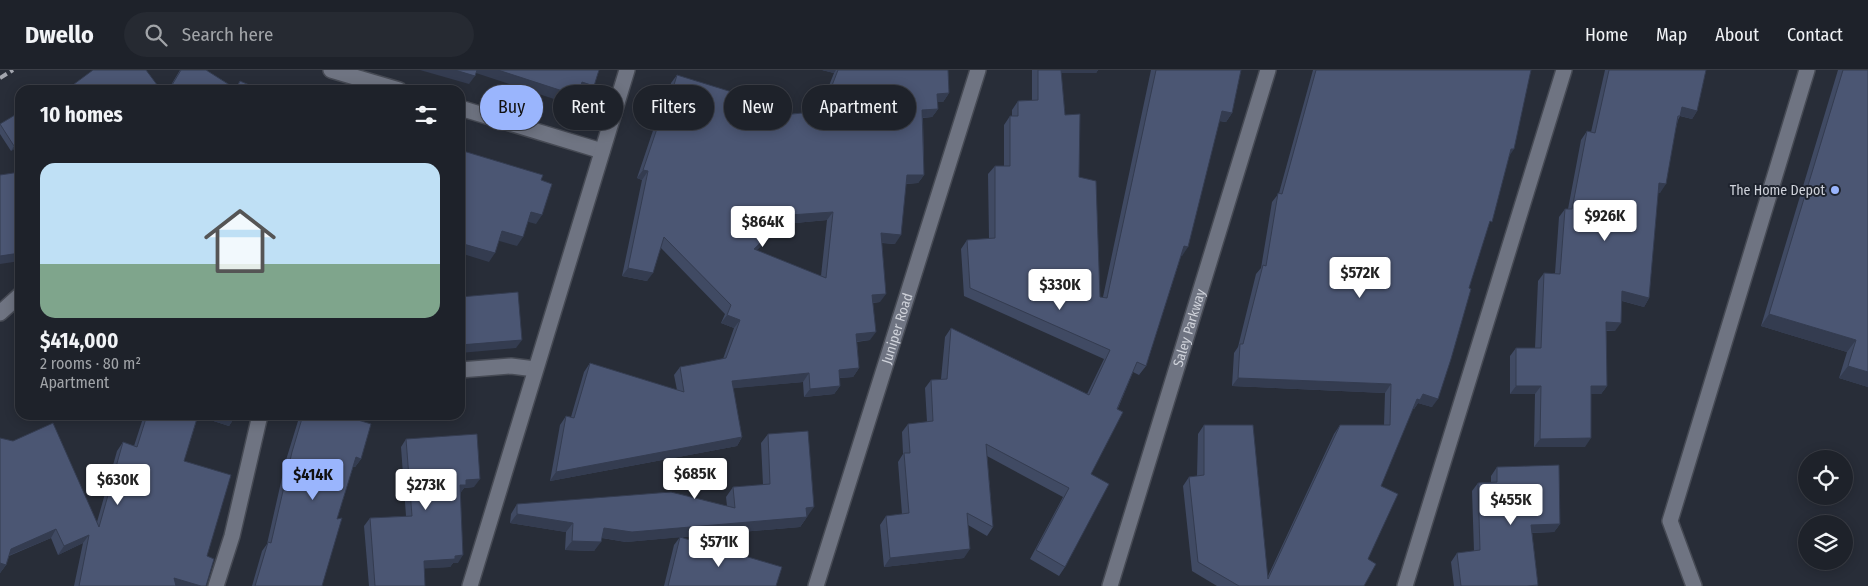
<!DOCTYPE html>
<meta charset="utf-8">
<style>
:root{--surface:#1e222a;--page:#262a32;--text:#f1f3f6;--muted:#a1a4a8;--line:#3c3f47;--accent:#9ab5fd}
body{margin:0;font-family:"Fira Sans Condensed",sans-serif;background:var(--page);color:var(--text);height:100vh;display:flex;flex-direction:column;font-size:19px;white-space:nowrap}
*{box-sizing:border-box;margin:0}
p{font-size:16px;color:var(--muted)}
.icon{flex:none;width:28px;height:28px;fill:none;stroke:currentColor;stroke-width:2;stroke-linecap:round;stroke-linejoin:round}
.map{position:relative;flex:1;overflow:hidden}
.side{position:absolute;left:15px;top:15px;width:450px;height:335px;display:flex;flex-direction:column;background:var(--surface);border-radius:15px;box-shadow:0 2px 12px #0003,0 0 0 1px var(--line)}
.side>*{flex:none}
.hud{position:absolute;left:480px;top:15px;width:475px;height:45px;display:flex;gap:10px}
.fabs{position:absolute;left:1798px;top:380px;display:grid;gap:10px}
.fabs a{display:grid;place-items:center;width:55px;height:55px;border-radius:50%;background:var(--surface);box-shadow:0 2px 12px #0003,0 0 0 1px var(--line);font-size:25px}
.price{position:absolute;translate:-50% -42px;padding:0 11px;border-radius:5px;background:#fff;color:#222;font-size:16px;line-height:32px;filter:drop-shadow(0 1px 2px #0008)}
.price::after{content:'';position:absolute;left:50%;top:30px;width:15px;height:11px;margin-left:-8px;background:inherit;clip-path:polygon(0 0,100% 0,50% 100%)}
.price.active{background:var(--accent);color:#111}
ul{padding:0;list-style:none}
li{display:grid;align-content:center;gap:10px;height:265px;padding:0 25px}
li span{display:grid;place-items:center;height:155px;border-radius:15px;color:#555}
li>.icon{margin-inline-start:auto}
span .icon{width:90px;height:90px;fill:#fffc;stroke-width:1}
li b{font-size:21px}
h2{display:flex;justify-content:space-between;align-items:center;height:60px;padding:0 25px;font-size:21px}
.chip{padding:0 18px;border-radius:22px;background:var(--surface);box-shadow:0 2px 12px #0003,0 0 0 1px var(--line);font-size:18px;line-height:45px}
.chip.active{background:var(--accent);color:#111}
header{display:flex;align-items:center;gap:30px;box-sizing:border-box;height:70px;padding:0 25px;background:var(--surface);border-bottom:1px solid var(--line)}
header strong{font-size:24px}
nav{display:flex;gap:28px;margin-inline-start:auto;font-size:18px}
.search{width:350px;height:45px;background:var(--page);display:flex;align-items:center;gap:12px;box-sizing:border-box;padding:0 18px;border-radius:28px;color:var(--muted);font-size:19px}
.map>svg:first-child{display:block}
</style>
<header>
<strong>Dwello</strong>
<div class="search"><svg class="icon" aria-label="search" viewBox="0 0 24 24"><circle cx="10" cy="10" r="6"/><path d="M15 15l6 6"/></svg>Search here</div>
<nav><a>Home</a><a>Map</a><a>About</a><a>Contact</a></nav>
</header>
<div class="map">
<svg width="1868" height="516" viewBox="0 0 1868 516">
<rect width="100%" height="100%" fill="#282d38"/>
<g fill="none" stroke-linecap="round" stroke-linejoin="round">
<defs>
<g id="minor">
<path d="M 331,0 L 399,20"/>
<path d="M 460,38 L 602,81"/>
<path d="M 0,243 L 20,225"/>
<path d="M 460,300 L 511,296 L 535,299"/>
<path d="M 216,516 L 232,466 L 260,345"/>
<path d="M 470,516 L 627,0"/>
<path id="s1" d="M 816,516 L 978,0"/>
<path id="s2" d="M 1110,516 L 1268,0"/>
<path d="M 1405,516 L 1564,0"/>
<path d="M 1694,516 L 1670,451 L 1807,0"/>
</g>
</defs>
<use href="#minor" stroke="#464a54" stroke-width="18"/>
<use href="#minor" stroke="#6f7482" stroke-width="15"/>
<path stroke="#a2a5ae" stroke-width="4" stroke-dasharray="8 4" stroke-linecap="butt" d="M 0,8 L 13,0"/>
</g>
<path fill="#404a63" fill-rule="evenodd" d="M 180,0 L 206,0 L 235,18 L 240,11 L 261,20 L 168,20 Z
M 822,0 L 948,0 L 949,23 L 943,32 L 938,32 L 938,39 L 932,47 L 923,48 L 924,105 L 918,113 L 906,114 L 895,174 L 882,173 L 880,232 L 873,233 L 870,270 L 857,272 L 859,298 L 853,307 L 839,308 L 840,316 L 834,324 L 804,327 L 803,312 L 733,318 L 742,367 L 737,376 L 550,411 L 560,355 L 566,346 L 571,347 L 584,302 L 590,293 L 677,320 L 674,305 L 680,297 L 723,289 L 734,258 L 721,253 L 725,244 L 661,178 L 647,211 L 622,206 L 642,110 L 637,108 L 665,25 L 670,18 L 671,13 L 677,5 L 727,35 L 763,47 L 819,41 L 834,3 ZM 827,150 L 821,206 L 756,180 L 784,154 Z
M 1032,0 L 1098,0 L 1096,3 L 1061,3 L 1065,45 L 1079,107 L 1100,227 L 1103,227 L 1151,0 L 1241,0 L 1232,43 L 1226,52 L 1219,51 L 1182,186 L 1181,186 L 1146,296 L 1139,305 L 1133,302 L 1091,404 L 1065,497 L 1059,506 L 1030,489 L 1063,427 L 987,386 L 993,457 L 987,466 L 968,455 L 964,488 L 884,497 L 880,455 L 886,446 L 902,444 L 898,392 L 903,384 L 902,362 L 908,354 L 927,352 L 925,318 L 931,310 L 941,309 L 945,267 L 951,258 L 1087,324 L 1104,289 L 964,226 L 961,179 L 967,170 L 989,169 L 988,104 L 995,96 L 1004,96 L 1004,55 L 1010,46 L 1012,46 L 1012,40 L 1018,31 L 1032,30 Z
M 1313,0 L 1531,0 L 1509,87 L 1432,337 L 1418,333 L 1414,339 L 1413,338 L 1381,416 L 1368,489 L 1364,516 L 1217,516 L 1192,501 L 1183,416 L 1189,407 L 1197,406 L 1198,364 L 1204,355 L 1268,506 L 1334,364 L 1340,355 L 1384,355 L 1385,323 L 1232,316 L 1234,283 L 1238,277 L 1256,204 L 1261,198 L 1272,132 L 1279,123 Z
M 1605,0 L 1706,0 L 1697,41 L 1692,49 L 1680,46 L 1678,50 L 1660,123 L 1658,122 L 1649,228 L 1644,237 L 1622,231 L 1615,261 L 1606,261 L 1607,316 L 1601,324 L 1591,324 L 1585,377 L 1534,377 L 1535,324 L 1510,324 L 1510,286 L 1516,278 L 1535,278 L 1538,211 L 1544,203 L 1555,203 L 1559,147 L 1565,139 L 1568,139 L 1581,70 L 1587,61 L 1591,62 Z
M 1838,0 L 1868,0 L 1868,317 L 1839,308 L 1847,282 L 1761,256 Z
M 0,54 L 20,75 L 11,81 L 0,64 Z
M 144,345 L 236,345 L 229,356 L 198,346 L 184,391 L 207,486 L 206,516 L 74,516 L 83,473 L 58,485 L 51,468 L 9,486 L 6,495 L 0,503 L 0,368 L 97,452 L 117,381 L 123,372 L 134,376 Z
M 303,345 L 312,345 L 315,346 L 315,345 L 342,345 L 361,389 L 355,397 L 353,397 L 337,449 L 322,516 L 252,516 L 262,481 L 267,474 L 286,390 L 298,351 Z
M 768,364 L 807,447 L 800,457 L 682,467 L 776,516 L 664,516 L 674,475 L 680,467 L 626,472 L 602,468 L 594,481 L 565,480 L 566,462 L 510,453 L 511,444 L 517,434 L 727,436 L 726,427 L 733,417 L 763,415 L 761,373 Z
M 406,369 L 474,417 L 464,418 L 461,422 L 458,493 L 453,493 L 450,497 L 424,498 L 425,516 L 369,516 L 364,456 L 370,448 L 406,446 L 401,377 Z
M 1497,397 L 1560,454 L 1554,462 L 1532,463 L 1538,515 L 1537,516 L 1454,516 L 1451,492 L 1457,483 L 1474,481 L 1472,421 L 1478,413 L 1491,412 L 1491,406 Z"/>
<path fill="#343c50" d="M 420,0 L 455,0 L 475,6 L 469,14 Z
M 474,0 L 498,0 L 578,26 L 572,35 L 473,2 Z
M 822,0 L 836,0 L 834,3 Z
M 1056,0 L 1098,0 L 1096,3 L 1054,3 Z
M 582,12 L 594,16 L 588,24 L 576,21 Z
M 949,23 L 943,32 L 931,32 L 937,24 Z
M 1682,37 L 1697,41 L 1692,49 L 1677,45 Z
M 938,39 L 932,47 L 916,48 L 922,40 Z
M 1222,41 L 1232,43 L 1226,52 L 1216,50 Z
M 20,73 L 20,75 L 11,81 L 14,76 Z
M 1511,79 L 1514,79 L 1508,88 Z
M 643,100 L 648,101 L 642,110 L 637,108 Z
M 907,105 L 924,105 L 918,113 L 901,114 Z
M 1659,113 L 1666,114 L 1660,123 L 1653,121 Z
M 531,142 L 542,145 L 536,154 L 525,151 Z
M 833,142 L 827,150 L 784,154 L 749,188 L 754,179 L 790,145 Z
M 502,161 L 523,167 L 517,176 L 496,170 Z
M 881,163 L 901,165 L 895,174 L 875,172 Z
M 460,173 L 495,183 L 489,192 L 460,183 Z
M 1184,176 L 1188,177 L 1182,186 L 1178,185 Z
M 20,183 L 20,191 L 0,194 L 0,186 Z
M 628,198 L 653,203 L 647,211 L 622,206 Z
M 1622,221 L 1649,228 L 1644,237 L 1616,229 Z
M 886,224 L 880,232 L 867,233 L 872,225 Z
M 1769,244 L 1856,270 L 1847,282 L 1761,256 Z
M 727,245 L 740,250 L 734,258 L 721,253 Z
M 1606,252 L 1621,253 L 1615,261 L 1601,260 Z
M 876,262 L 870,270 L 850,272 L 856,264 Z
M 522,270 L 516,278 L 460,283 L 460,275 Z
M 1848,296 L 1868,302 L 1868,317 L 1839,308 Z
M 859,298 L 853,307 L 833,308 L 839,300 Z
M 809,303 L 803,312 L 726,319 L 732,311 Z
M 1238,308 L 1391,314 L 1385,323 L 1232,316 Z
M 840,316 L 834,324 L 804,327 L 810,319 Z
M 1516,316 L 1541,316 L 1535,324 L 1510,324 Z
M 1591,316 L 1607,316 L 1601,324 L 1585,324 Z
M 1423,324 L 1438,329 L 1432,337 L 1418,333 L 1414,339 L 1410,338 L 1417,329 Z
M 195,345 L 228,345 L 235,347 L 229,356 Z
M 742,367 L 737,376 L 550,411 L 556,402 Z
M 1591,368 L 1585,377 L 1534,377 L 1540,369 Z
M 356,387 L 361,389 L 355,397 L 350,396 Z
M 480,409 L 474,417 L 464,418 L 460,423 L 460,415 L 466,410 Z
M 814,437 L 807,447 L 799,447 L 806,438 Z
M 517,444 L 573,453 L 566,462 L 510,453 Z
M 807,447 L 800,457 L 626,472 L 597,467 L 604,458 Z
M 1560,454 L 1554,462 L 1525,463 L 1531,455 Z
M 56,459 L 51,468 L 5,487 L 11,479 Z
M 89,465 L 83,473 L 58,485 L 64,476 Z
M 572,471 L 601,472 L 594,481 L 565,480 Z
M 970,479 L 964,488 L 884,497 L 890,488 Z
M 463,485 L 458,493 L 453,493 L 450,497 L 418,499 L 424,491 Z
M 0,493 L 6,495 L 0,503 Z
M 174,508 L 201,516 L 168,516 Z"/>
<path fill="#4b5673" stroke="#343c50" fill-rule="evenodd" d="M 93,0 L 146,0 L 161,20 L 66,20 Z
M 181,0 L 206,0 L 236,19 L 240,11 L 261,20 L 169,20 Z
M 455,0 L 477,0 L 475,6 Z
M 498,0 L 599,0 L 594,16 L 582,12 L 578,26 Z
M 838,0 L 948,0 L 949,23 L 937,24 L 938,39 L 922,40 L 924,105 L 907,105 L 901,165 L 881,163 L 886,224 L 872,225 L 876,262 L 856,264 L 859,298 L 839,300 L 840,316 L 810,319 L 809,303 L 732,311 L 742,367 L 556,402 L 566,346 L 574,348 L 590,293 L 684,322 L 680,297 L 726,288 L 740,250 L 727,245 L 731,235 L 664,167 L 653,203 L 628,198 L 648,101 L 643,100 L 671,17 L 673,18 L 677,5 L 732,22 L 727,35 L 763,47 L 822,41 ZM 833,142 L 826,208 L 754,179 L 790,145 Z
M 1038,0 L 1061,0 L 1065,45 L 1080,44 L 1079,107 L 1096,111 L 1100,227 L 1107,228 L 1156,0 L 1241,0 L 1232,43 L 1222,41 L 1188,177 L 1184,176 L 1146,296 L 1137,292 L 1117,339 L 1123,342 L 1091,404 L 1109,414 L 1065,497 L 1036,480 L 1069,418 L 986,374 L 993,457 L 967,443 L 970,479 L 890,488 L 886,446 L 909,443 L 904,383 L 910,383 L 908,354 L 933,351 L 931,310 L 947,309 L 951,258 L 1089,325 L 1110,280 L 970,218 L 967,170 L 995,168 L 995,96 L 1010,96 L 1010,46 L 1018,46 L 1018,31 L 1038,30 Z
M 1316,0 L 1531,0 L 1514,79 L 1511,79 L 1492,152 L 1490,151 L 1469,218 L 1471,219 L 1451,289 L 1438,329 L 1423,324 L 1420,330 L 1417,329 L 1381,416 L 1398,424 L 1368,489 L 1376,494 L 1364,516 L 1239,516 L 1198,492 L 1189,407 L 1204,405 L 1204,355 L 1253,355 L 1268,509 L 1340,355 L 1390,355 L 1391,314 L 1238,308 L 1240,274 L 1243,274 L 1263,195 L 1266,196 L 1278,123 L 1282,124 Z
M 1609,0 L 1706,0 L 1697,41 L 1682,37 L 1680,46 L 1678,46 L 1666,114 L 1659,113 L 1649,228 L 1622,221 L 1621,253 L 1606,252 L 1607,316 L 1591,316 L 1591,368 L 1540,369 L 1541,316 L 1516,316 L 1516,278 L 1541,278 L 1544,203 L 1560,204 L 1565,139 L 1572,139 L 1587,61 L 1595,63 Z
M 1843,0 L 1868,0 L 1868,302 L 1848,296 L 1856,270 L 1769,244 Z
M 20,42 L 20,73 L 14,76 L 0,54 Z
M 460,80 L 543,105 L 541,110 L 552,114 L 542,145 L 531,142 L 523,167 L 502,161 L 495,183 L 460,173 Z
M 20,102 L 20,183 L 0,186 L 0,105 Z
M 518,222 L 522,270 L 460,275 L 460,227 Z
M 147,345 L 198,345 L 184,391 L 231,405 L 207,486 L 214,489 L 206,516 L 201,516 L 174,508 L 176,516 L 79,516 L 89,465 L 64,476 L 56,459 L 11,479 L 6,495 L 0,493 L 0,368 L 13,371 L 53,353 L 99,457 L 123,372 L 137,377 Z
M 228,345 L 236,345 L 235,347 Z
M 303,345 L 312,345 L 318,347 L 318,345 L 342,345 L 371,354 L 361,389 L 356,387 L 337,449 L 342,448 L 322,516 L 255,516 L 268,472 L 271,473 L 292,382 Z
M 808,361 L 814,437 L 806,438 L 807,447 L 632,462 L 604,458 L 601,472 L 572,471 L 573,453 L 517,444 L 517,434 L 671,422 L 735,438 L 733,417 L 770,414 L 768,364 Z
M 477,364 L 480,409 L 466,410 L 466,415 L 460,415 L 463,485 L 455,486 L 455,489 L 424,491 L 425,516 L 375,516 L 370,448 L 412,446 L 406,369 Z
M 1559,395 L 1560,454 L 1531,455 L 1538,515 L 1527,516 L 1461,516 L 1457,483 L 1480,480 L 1478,413 L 1497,412 L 1497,397 Z
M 680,467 L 782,497 L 776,516 L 668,516 Z"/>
<circle fill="#9ab5fd" stroke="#1e232e" stroke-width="2" cx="1835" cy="120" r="5"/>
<g text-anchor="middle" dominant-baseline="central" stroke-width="4" stroke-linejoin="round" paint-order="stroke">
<g font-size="14" fill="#cfd2da" stroke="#1e232e" text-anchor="end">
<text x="1825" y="120">The Home Depot</text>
</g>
<g font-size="14" fill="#cfd2da" stroke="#1e232e">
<text stroke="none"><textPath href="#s1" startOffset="270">Juniper Road</textPath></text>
<text stroke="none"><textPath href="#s2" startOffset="270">Saley Parkway</textPath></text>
</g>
</g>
</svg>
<div class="fabs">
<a><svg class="icon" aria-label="locate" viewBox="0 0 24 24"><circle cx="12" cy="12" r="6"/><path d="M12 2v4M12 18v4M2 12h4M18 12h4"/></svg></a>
<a><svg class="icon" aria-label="layers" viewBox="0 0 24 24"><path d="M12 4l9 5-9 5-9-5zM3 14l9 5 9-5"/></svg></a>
</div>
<b class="price" style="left:1605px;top:172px">$926K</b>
<b class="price" style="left:763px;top:178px">$864K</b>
<b class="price" style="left:1360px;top:229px">$572K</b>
<b class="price" style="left:1060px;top:241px">$330K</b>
<b class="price" style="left:695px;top:430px">$685K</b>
<b class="price active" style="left:313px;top:431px">$414K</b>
<b class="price" style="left:118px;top:436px">$630K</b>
<b class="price" style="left:426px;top:441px">$273K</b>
<b class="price" style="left:1511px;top:456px">$455K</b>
<b class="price" style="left:719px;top:498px">$571K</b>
<div class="hud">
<a class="chip active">Buy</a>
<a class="chip">Rent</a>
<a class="chip">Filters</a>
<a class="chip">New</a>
<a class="chip">Apartment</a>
</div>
<section class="side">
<h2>10 homes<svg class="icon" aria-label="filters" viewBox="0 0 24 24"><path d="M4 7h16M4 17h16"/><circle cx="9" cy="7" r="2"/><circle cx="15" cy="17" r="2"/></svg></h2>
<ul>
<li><span style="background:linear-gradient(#bfe0f5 65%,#7fa58c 0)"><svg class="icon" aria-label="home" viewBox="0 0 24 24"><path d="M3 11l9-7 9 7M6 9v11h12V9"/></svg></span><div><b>$414,000</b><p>2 rooms · 80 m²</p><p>Apartment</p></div></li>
</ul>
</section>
</div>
